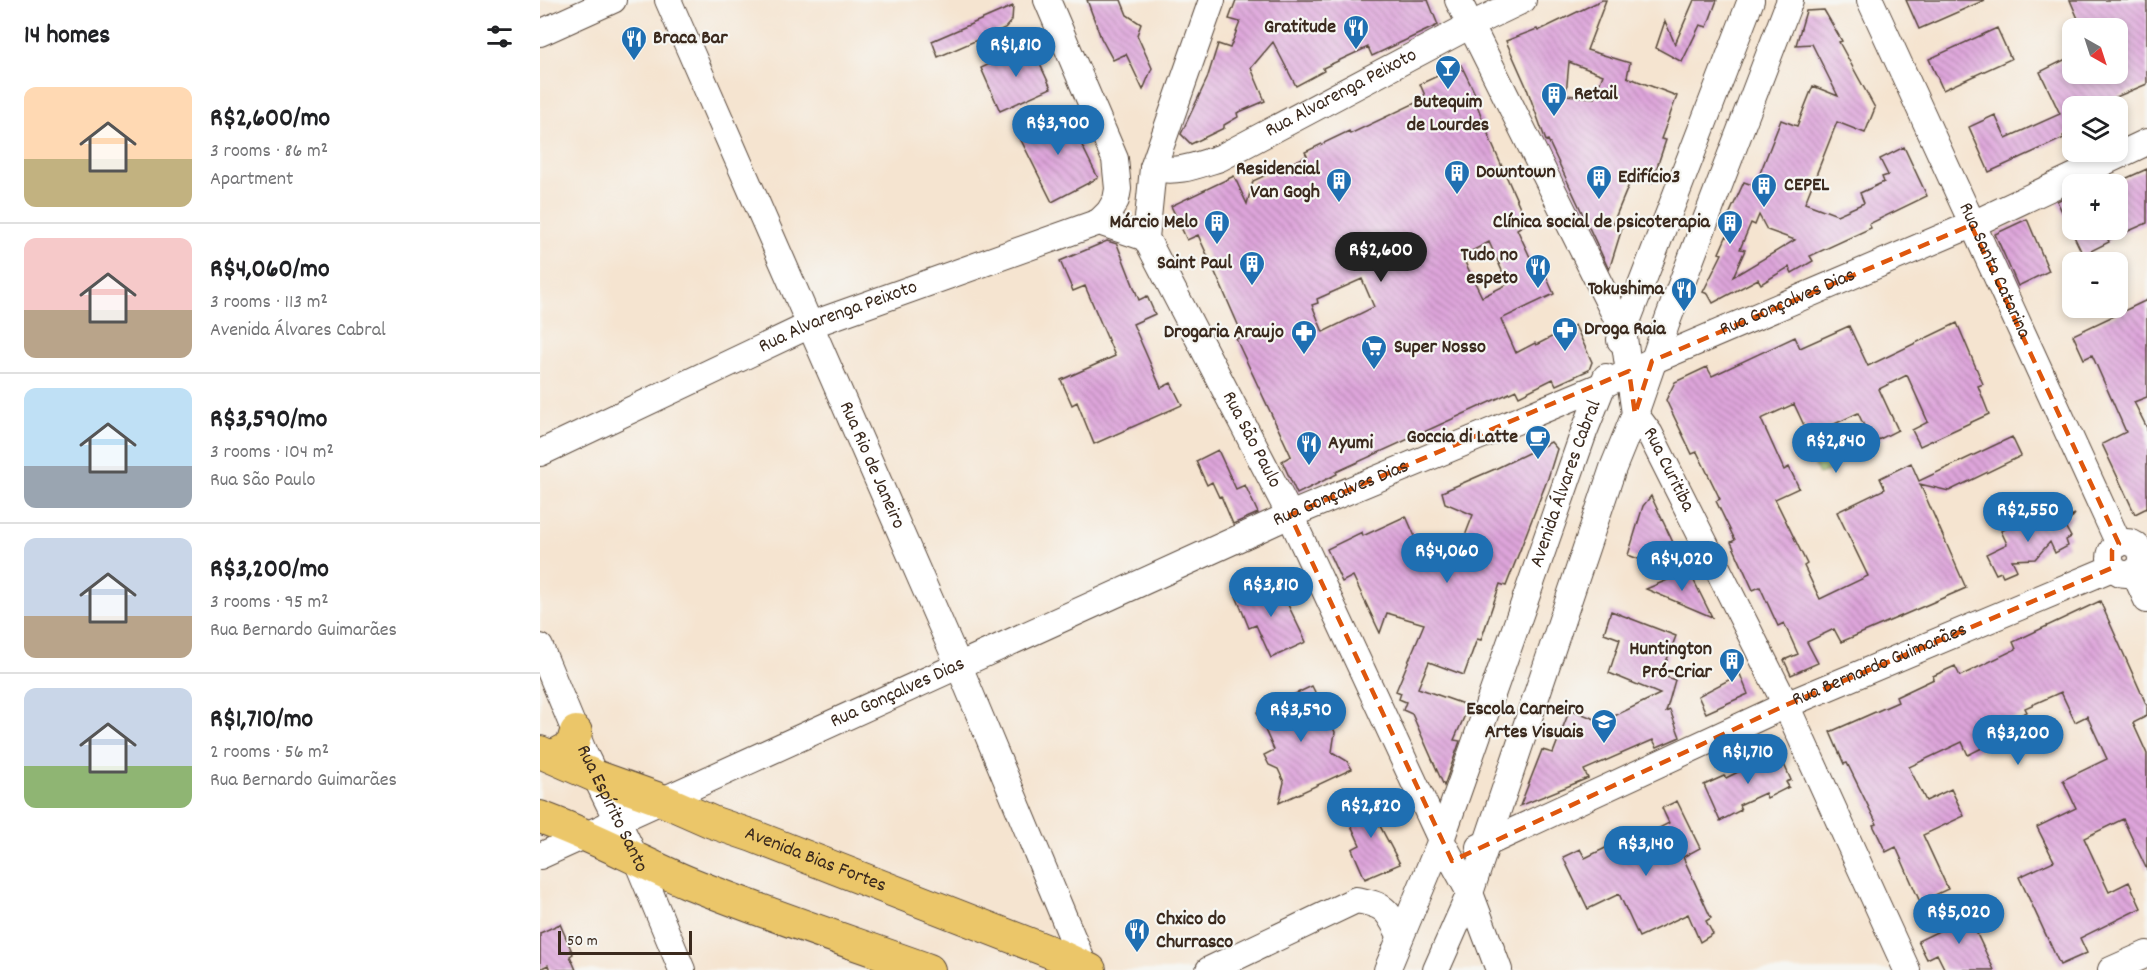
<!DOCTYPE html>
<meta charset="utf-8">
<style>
:root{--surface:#fff;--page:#f6f6f6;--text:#202124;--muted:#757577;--line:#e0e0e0;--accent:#1f6fb2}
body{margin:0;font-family:Dekko,sans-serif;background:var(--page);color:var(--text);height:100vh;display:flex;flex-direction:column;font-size:22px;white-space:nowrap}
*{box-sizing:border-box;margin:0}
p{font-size:20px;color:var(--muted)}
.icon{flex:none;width:33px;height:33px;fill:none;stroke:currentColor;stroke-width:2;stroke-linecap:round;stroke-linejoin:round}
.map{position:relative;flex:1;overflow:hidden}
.drawer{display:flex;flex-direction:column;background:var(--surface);width:540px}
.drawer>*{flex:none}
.needle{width:39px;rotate:141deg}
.controls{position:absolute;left:1522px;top:18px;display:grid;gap:12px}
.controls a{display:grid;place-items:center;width:66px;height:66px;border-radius:12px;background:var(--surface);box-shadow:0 3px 9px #0003;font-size:30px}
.scale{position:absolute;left:18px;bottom:15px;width:134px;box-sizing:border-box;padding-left:6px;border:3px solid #3b2a1e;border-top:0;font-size:16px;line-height:21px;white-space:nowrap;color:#3b2a1e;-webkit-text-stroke:4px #f6f6f2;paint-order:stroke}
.price{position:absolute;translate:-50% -51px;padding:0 14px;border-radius:21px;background:var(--accent);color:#fff;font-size:20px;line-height:39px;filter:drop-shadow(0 2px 3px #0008)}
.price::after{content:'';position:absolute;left:50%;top:36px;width:18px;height:14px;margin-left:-9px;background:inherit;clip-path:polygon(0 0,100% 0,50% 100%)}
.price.on{background:#222;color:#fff}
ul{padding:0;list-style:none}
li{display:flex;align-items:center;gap:18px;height:150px;padding:0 24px}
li+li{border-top:2px solid var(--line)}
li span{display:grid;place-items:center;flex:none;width:168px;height:120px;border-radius:12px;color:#555}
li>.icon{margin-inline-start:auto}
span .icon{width:72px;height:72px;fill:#fffc;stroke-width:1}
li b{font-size:26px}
h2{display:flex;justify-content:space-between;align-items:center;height:72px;padding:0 24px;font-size:26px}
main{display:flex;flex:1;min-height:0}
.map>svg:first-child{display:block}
</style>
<main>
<section class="drawer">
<h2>14 homes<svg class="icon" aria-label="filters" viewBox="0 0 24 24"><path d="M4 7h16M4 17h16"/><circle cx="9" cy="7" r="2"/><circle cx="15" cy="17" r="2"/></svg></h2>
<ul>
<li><span style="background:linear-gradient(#ffd9b3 60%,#c2b280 0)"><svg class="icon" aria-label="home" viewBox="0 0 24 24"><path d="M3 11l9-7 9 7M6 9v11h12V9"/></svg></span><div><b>R$2,600/mo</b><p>3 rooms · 86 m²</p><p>Apartment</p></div></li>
<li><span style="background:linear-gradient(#f6c9c9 60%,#b9a48a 0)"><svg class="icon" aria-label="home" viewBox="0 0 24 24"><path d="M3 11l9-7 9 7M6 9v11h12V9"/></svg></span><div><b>R$4,060/mo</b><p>3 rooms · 113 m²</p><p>Avenida Álvares Cabral</p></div></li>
<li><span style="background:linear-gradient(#bfe0f5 65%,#9aa5b1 0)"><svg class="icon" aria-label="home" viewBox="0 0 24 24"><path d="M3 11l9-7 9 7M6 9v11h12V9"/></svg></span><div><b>R$3,590/mo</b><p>3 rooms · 104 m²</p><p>Rua São Paulo</p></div></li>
<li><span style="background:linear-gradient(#c9d6e8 65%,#b9a48a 0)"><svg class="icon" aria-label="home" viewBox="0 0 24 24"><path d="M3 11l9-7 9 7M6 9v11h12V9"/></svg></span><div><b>R$3,200/mo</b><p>3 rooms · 95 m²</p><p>Rua Bernardo Guimarães</p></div></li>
<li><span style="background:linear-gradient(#c9d6e8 65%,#8fb573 0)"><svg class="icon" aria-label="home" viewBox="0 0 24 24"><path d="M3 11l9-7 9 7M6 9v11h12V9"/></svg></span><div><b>R$1,710/mo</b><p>2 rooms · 56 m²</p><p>Rua Bernardo Guimarães</p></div></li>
</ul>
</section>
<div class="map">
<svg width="1607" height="970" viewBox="0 0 1607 970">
<defs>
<pattern id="building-back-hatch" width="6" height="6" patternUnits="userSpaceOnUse" patternTransform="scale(1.5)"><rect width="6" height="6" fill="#dea5db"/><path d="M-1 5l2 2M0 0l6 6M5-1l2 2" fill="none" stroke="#b587b1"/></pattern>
</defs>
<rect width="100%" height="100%" fill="#f6f6f2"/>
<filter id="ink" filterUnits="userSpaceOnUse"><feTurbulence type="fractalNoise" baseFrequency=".0167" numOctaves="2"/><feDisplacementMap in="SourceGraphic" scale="12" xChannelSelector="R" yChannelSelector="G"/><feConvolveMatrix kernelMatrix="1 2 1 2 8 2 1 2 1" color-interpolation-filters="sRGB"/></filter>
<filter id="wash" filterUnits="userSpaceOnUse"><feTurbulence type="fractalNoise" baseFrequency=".008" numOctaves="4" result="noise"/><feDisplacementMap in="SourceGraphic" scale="24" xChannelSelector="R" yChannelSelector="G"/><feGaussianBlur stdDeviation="1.35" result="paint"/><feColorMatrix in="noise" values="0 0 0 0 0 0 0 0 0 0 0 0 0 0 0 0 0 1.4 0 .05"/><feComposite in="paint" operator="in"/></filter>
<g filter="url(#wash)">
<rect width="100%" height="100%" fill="#f5e4d0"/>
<path fill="#b3d982" stroke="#778250" stroke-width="1.5" d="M 1280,436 L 1294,468 L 1279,474 L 1265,442 Z"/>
<g id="blocks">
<path fill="url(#building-back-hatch)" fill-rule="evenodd" d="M 547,0 L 581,0 L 587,15 L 601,24 L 597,35 L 612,68 L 603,90 L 586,54 L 573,60 L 561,38 Z
M 696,0 L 888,0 L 898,25 L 832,56 L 828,47 L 783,68 L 784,71 L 756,86 L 733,42 L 711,68 L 725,101 L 697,113 L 698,117 L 684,125 L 684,128 L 651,144 L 641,134 L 667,79 L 678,44 L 690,48 L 700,22 L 689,19 Z
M 1062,0 L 1066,0 L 1047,50 L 1090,63 L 1087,77 L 1137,96 L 1121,139 L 1126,140 L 1112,182 L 1093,175 L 1073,223 L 1083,225 L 1069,270 L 1008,140 L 1006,141 L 986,86 L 966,41 L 997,29 L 998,31 ZM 1029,62 L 1063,75 L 1054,98 L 1026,95 Z
M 1154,0 L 1177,0 L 1167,27 L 1160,25 L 1142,62 L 1116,48 L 1125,21 L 1135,44 Z
M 1366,0 L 1445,0 L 1379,29 Z
M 1530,0 L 1607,0 L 1607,84 L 1555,106 L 1533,106 L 1533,143 L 1528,133 L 1523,136 L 1524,138 L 1449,172 L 1429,127 L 1455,115 L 1466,138 L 1520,114 L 1500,72 L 1528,58 L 1533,74 L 1578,74 L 1578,28 L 1542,28 Z
M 473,6 L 472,20 L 465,28 L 398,57 L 392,41 Z
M 1284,10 L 1302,41 L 1299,42 L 1335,108 L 1325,133 L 1297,122 L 1265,203 L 1297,215 L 1324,203 L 1320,193 L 1344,182 L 1342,177 L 1348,175 L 1340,159 L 1364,147 L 1387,196 L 1329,224 L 1331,228 L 1270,256 L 1273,261 L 1252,273 L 1249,267 L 1221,284 L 1218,279 L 1173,303 L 1168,294 L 1163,292 L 1182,254 L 1179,253 L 1195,217 L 1189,215 L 1204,182 L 1215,186 L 1241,120 L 1257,126 L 1273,86 L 1298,96 L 1272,44 L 1256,45 L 1266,11 ZM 1219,215 L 1227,230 L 1255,240 L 1193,277 L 1205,250 L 1200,249 L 1211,223 L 1215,225 Z
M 1457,28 L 1471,59 L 1403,90 L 1389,59 Z
M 491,45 L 511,88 L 460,111 L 441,68 Z
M 921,65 L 940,104 L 937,105 L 952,144 L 987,223 L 977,229 L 996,270 L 1002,267 L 1014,294 L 961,319 L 976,353 L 995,343 L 996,345 L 1035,325 L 1052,362 L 1049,370 L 1016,385 L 1013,379 L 979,396 L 976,390 L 796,472 L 797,474 L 757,494 L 742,461 L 751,456 L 696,339 L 703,336 L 678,279 L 658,235 L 647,240 L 631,206 L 694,176 L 707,204 L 713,181 L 767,156 L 765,152 L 809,131 L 810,134 L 886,98 L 880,84 ZM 949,242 L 968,284 L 942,297 L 922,256 ZM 822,279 L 834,307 L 783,332 L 772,305 L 778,303 L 777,299 Z
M 525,111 L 558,178 L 512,202 L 478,134 Z
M 1607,169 L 1607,223 L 1568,240 L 1569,242 L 1543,255 L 1517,201 L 1533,193 L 1533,230 L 1578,230 L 1578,182 Z
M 1487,219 L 1509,271 L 1478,286 L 1455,234 Z
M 567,241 L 577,244 L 599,300 L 607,296 L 615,314 L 593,324 L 621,388 L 631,383 L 642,405 L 554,444 L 537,402 L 532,405 L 521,380 L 575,356 L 545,286 L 533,291 L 520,261 Z
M 1607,300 L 1607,397 L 1594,402 L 1607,428 L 1607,508 L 1595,514 L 1562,444 L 1586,432 L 1552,355 L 1544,359 L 1533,335 Z
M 1417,323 L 1443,384 L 1438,386 L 1449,414 L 1380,446 L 1372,430 L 1388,422 L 1367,375 L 1339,389 L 1358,430 L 1332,443 L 1318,413 L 1269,436 L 1254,404 L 1221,419 L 1244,470 L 1249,467 L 1259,488 L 1235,499 L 1267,564 L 1264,566 L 1280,599 L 1328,576 L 1297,512 L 1345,489 L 1340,478 L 1371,463 L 1379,481 L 1472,437 L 1481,456 L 1409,491 L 1380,484 L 1426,588 L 1301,642 L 1294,629 L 1267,642 L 1278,663 L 1251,675 L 1244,660 L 1258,654 L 1244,623 L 1238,626 L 1220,587 L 1213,590 L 1191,542 L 1195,540 L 1176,501 L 1180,499 L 1157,452 L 1152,454 L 1126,400 L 1135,382 L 1167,367 L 1172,376 L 1255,337 L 1260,348 L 1309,326 L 1328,366 Z
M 1011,442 L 1017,449 L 1008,478 L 966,586 L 960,584 L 941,640 L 937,639 L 924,675 L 889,662 L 878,688 L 929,706 L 914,740 L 920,741 L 904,786 L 872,714 L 863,710 L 866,702 L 859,699 L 861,693 L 856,691 L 884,624 L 847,613 L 840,633 L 813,576 L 802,582 L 787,549 L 822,532 L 823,536 L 866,516 L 876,539 L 918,554 L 933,515 L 905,503 L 902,492 L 955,469 Z
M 678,450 L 696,489 L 705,485 L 718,513 L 693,524 L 681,496 L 679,497 L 672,482 L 667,485 L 656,461 Z
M 1111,496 L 1146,570 L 1104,553 L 1101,560 L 1088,555 L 1103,506 Z
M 1535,514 L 1525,526 L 1531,537 L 1526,540 L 1528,546 L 1515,553 L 1510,542 L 1495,559 L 1472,560 L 1477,570 L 1463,576 L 1461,572 L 1456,574 L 1446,554 L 1467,544 L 1461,531 L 1497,515 L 1504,529 Z
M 1149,571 L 1172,617 L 1106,589 Z
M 735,578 L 766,642 L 731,658 L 716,625 L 709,628 L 696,596 Z
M 1560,601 L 1607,706 L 1607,716 L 1593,723 L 1607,754 L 1607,870 L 1583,819 L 1544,838 L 1569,892 L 1589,882 L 1601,908 L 1540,938 L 1547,953 L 1520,965 L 1479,877 L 1514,861 L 1497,827 L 1536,808 L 1523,780 L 1567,759 L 1547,716 L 1535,722 L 1521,692 L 1485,708 L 1487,712 L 1445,732 L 1450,744 L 1428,755 L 1422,742 L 1369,767 L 1386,801 L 1411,789 L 1424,816 L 1383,835 L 1408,889 L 1380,902 L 1356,847 L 1346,852 L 1333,825 L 1337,824 L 1307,763 L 1304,764 L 1290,732 L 1358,702 L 1356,697 L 1394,679 L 1393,676 L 1415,666 L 1420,676 L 1476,649 L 1473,642 Z
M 1071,611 L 1136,636 L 1121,675 L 1135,680 L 1126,712 L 1130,710 L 1140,737 L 1117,747 L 1113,740 L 1044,770 L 1048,778 L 980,806 L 1002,750 L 1013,753 L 1030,709 L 1062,722 L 1120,694 L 1069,673 L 1080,639 L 1064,633 Z
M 1200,674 L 1208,694 L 1166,713 L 1158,696 Z
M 772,686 L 795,732 L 792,752 L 807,761 L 812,769 L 739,803 L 744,782 L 738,769 L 729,765 L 724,755 L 734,750 L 717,712 Z
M 1233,751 L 1239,753 L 1251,780 L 1246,782 L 1249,787 L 1227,798 L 1225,793 L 1199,805 L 1201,810 L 1180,821 L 1164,785 L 1184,776 L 1186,778 L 1212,765 L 1210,762 Z
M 836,797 L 845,819 L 838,822 L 860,864 L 825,879 L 812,849 L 820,845 L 805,812 Z
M 1137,801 L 1160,848 L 1143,857 L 1171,918 L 1166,921 L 1173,934 L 1160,942 L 1148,914 L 1099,937 L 1079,894 L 1048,909 L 1023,857 L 1040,849 L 1045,858 L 1086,838 L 1089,844 L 1129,823 L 1122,808 Z
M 1440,911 L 1449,928 L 1437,934 L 1454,970 L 1405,970 L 1397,954 L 1387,959 L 1378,941 Z
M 20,924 L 33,954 L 30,956 L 36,970 L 10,970 L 8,965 L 0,969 L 0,933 Z"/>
</g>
</g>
<g filter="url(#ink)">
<use href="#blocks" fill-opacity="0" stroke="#574639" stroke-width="1.5"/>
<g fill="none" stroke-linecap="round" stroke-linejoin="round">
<defs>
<g id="minor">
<path id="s1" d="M 128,0 L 419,666 L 545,968"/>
<path d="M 507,0 L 575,159 L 578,189 L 576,200 L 569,212 L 559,222"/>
<path id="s2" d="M 672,0 L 613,168 L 606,238 L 750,515 L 901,840 L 930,893 L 959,970"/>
<path id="s3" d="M 918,0 L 1083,331 L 1095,414 L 1110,434 L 1246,705 L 1367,970"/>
<path id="s4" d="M 1330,0 L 1579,544"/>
<path d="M 0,33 L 73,0"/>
<path id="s5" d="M 613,168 C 640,173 654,166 680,158 L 931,25 L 983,0"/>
<path d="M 1080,340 L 1211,0"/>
<path id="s6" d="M 0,453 L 270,325 L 559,222 L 606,238"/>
<circle cx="1586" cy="558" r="16"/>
<path d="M 1594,572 L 1607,600"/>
<path id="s7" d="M 0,647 L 44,753 L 97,861 L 142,970"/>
<path id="s8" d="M 939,847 L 1246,705 L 1572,568"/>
<path id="s9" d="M 0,856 L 750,515 L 1063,385 L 1112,361 L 1431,225 L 1607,142"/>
<path d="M 669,970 L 816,900 C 845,905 847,909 860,935"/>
<path id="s10" d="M 847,970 L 901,840 L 1044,432 L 1066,377"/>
<path d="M 896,970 L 930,893 L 1073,468 L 1095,414 L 1128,319 L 1250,0"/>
<path d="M 1571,970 L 1607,954"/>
</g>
<g id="major">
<path id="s11" d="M 0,752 L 55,776 L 122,800 L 172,822 L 213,836 L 518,955 L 550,970"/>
<path d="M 14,756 L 32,746 L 36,732"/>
<path d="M 0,817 C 51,835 98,861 147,882 C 226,914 308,941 389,970"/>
</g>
</defs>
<use href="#minor" stroke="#574639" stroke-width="28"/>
<use href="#major" stroke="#574639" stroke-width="34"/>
<use href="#minor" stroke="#fff" stroke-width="26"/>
<use href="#major" stroke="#ebc669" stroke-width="32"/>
</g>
</g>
<path fill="none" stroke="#df570d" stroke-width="4.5" stroke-dasharray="12 8" stroke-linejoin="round" d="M 1431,225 L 1579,544 L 1572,550 L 1572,568 L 1246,705 L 912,861 L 750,515 L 1089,371 L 1095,414 L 1112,361 Z"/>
<defs>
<symbol id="restaurant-pin" viewBox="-11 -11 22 30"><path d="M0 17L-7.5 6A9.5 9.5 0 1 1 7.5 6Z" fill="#1f6fb2" stroke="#f6f6f2"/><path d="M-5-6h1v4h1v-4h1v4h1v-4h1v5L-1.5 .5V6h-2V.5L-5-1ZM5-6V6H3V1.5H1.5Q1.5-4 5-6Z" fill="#fff"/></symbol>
<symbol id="bar-pin" viewBox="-11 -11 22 30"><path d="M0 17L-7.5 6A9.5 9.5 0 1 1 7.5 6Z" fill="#1f6fb2" stroke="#f6f6f2"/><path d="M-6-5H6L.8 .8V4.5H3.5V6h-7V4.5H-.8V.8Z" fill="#fff"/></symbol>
<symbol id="building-pin" viewBox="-11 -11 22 30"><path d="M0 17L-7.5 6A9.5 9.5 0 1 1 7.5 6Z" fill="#1f6fb2" stroke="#f6f6f2"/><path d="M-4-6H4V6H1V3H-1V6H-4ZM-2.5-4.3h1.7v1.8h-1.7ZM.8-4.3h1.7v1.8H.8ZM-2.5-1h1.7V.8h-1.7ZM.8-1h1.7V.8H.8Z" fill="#fff"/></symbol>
<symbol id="pharmacy-pin" viewBox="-11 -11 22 30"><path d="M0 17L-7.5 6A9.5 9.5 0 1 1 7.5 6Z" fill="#1f6fb2" stroke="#f6f6f2"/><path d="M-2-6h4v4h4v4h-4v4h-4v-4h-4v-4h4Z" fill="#fff"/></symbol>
<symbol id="supermarket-pin" viewBox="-11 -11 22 30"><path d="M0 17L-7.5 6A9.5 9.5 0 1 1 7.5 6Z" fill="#1f6fb2" stroke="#f6f6f2"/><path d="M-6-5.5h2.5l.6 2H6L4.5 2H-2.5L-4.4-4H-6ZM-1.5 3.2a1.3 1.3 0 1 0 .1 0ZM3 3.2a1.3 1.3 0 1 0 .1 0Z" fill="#fff"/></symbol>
<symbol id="cafe-pin" viewBox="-11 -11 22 30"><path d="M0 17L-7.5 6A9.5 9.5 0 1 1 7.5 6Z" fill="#1f6fb2" stroke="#f6f6f2"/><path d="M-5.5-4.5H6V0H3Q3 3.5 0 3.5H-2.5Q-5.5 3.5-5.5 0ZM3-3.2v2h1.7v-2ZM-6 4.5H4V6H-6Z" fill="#fff"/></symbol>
<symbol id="school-pin" viewBox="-11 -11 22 30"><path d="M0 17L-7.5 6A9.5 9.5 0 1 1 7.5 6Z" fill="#1f6fb2" stroke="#f6f6f2"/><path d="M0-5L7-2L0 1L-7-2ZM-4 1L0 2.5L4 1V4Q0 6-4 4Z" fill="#fff"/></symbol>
</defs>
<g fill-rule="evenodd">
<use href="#restaurant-pin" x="801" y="13" width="30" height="40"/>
<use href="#restaurant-pin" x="79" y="24" width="30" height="40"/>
<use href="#bar-pin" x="893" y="53" width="30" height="40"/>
<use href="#building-pin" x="999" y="80" width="30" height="40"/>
<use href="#building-pin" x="902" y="158" width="30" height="40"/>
<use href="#building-pin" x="1044" y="163" width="30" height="40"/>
<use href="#building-pin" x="784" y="166" width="30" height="40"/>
<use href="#building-pin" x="1209" y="171" width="30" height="40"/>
<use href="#building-pin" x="662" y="208" width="30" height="40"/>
<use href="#building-pin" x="1175" y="208" width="30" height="40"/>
<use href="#building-pin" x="697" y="249" width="30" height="40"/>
<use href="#restaurant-pin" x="983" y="252" width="30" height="40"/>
<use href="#restaurant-pin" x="1129" y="275" width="30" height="40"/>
<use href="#pharmacy-pin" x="1010" y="315" width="30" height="40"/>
<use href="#pharmacy-pin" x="749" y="318" width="30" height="40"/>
<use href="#supermarket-pin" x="819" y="333" width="30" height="40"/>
<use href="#cafe-pin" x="983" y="423" width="30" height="40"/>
<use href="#restaurant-pin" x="754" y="429" width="30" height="40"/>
<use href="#building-pin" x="1177" y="646" width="30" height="40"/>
<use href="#school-pin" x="1049" y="707" width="30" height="40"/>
<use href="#restaurant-pin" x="582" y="916" width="30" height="40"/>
</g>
<g text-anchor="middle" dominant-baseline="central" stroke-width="4.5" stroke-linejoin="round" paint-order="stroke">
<g font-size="20" font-weight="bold" fill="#3b2a1e" stroke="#f6f6f2" text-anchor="end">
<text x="796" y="28">Gratitude</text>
<text x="113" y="39" text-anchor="start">Braca Bar</text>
<text x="1034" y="95" text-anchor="start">Retail</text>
<text x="908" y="103" text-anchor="middle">Butequim<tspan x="908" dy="23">de Lourdes</tspan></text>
<text x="780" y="170">Residencial<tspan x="780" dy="23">Van Gogh</tspan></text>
<text x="936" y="173" text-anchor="start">Downtown</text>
<text x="1078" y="178" text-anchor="start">Edifício3</text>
<text x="1244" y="186" text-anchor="start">CEPEL</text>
<text x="658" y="223">Márcio Melo</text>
<text x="1170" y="223">Clínica social de psicoterapia</text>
<text x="978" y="256">Tudo no<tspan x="978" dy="23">espeto</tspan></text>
<text x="692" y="264">Saint Paul</text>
<text x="1124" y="290">Tokushima</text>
<text x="1044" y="330" text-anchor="start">Droga Raia</text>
<text x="744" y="333">Drogaria Araujo</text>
<text x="854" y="348" text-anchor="start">Super Nosso</text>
<text x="978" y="438">Goccia di Latte</text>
<text x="788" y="444" text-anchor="start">Ayumi</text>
<text x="1172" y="650">Huntington<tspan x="1172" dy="23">Pró-Criar</tspan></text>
<text x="1044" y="710">Escola Carneiro<tspan x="1044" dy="23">Artes Visuais</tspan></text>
<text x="616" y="920" text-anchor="start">Chxico do<tspan x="616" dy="23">Churrasco</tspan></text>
</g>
<g font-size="20" fill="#3b2a1e" stroke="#f6f6f2">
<text stroke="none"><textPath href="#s5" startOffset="206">Rua Alvarenga Peixoto</textPath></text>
<text stroke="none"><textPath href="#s4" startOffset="298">Rua Santa Catarina</textPath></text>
<text stroke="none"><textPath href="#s9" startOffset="1365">Rua Gonçalves Dias</textPath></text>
<text stroke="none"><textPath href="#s6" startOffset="328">Rua Alvarenga Peixoto</textPath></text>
<text stroke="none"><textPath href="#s2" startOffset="476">Rua São Paulo</textPath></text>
<text stroke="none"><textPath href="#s1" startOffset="508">Rua Rio de Janeiro</textPath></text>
<text stroke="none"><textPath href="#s3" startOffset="519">Rua Curitiba</textPath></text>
<text stroke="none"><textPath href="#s10" startOffset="518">Avenida Álvares Cabral</textPath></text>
<text stroke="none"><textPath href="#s9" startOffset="879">Rua Gonçalves Dias</textPath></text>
<text stroke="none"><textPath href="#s8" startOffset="440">Rua Bernardo Guimarães</textPath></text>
<text stroke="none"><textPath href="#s9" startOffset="393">Rua Gonçalves Dias</textPath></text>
<text stroke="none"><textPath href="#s7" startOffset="177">Rua Espírito Santo</textPath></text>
<text stroke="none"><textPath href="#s11" startOffset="296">Avenida Bias Fortes</textPath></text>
</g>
</g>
</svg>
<div class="controls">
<a><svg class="needle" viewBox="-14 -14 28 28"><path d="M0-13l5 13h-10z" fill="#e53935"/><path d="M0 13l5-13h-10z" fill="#757577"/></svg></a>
<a><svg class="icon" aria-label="layers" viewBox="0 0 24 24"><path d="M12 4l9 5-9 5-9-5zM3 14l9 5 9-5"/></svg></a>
<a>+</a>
<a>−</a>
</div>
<div class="scale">50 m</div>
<b class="price" style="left:476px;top:78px">R$1,810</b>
<b class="price" style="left:518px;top:156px">R$3,900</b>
<b class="price on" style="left:841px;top:283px">R$2,600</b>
<b class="price" style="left:1296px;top:474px">R$2,840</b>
<b class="price" style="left:1488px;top:543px">R$2,550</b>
<b class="price" style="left:907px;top:584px">R$4,060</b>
<b class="price" style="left:1142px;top:592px">R$4,020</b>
<b class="price" style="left:731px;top:618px">R$3,810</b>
<b class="price" style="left:761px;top:743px">R$3,590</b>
<b class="price" style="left:1478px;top:766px">R$3,200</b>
<b class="price" style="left:1208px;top:785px">R$1,710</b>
<b class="price" style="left:831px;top:839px">R$2,820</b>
<b class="price" style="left:1106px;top:877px">R$3,140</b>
<b class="price" style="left:1419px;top:945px">R$5,020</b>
</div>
</main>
